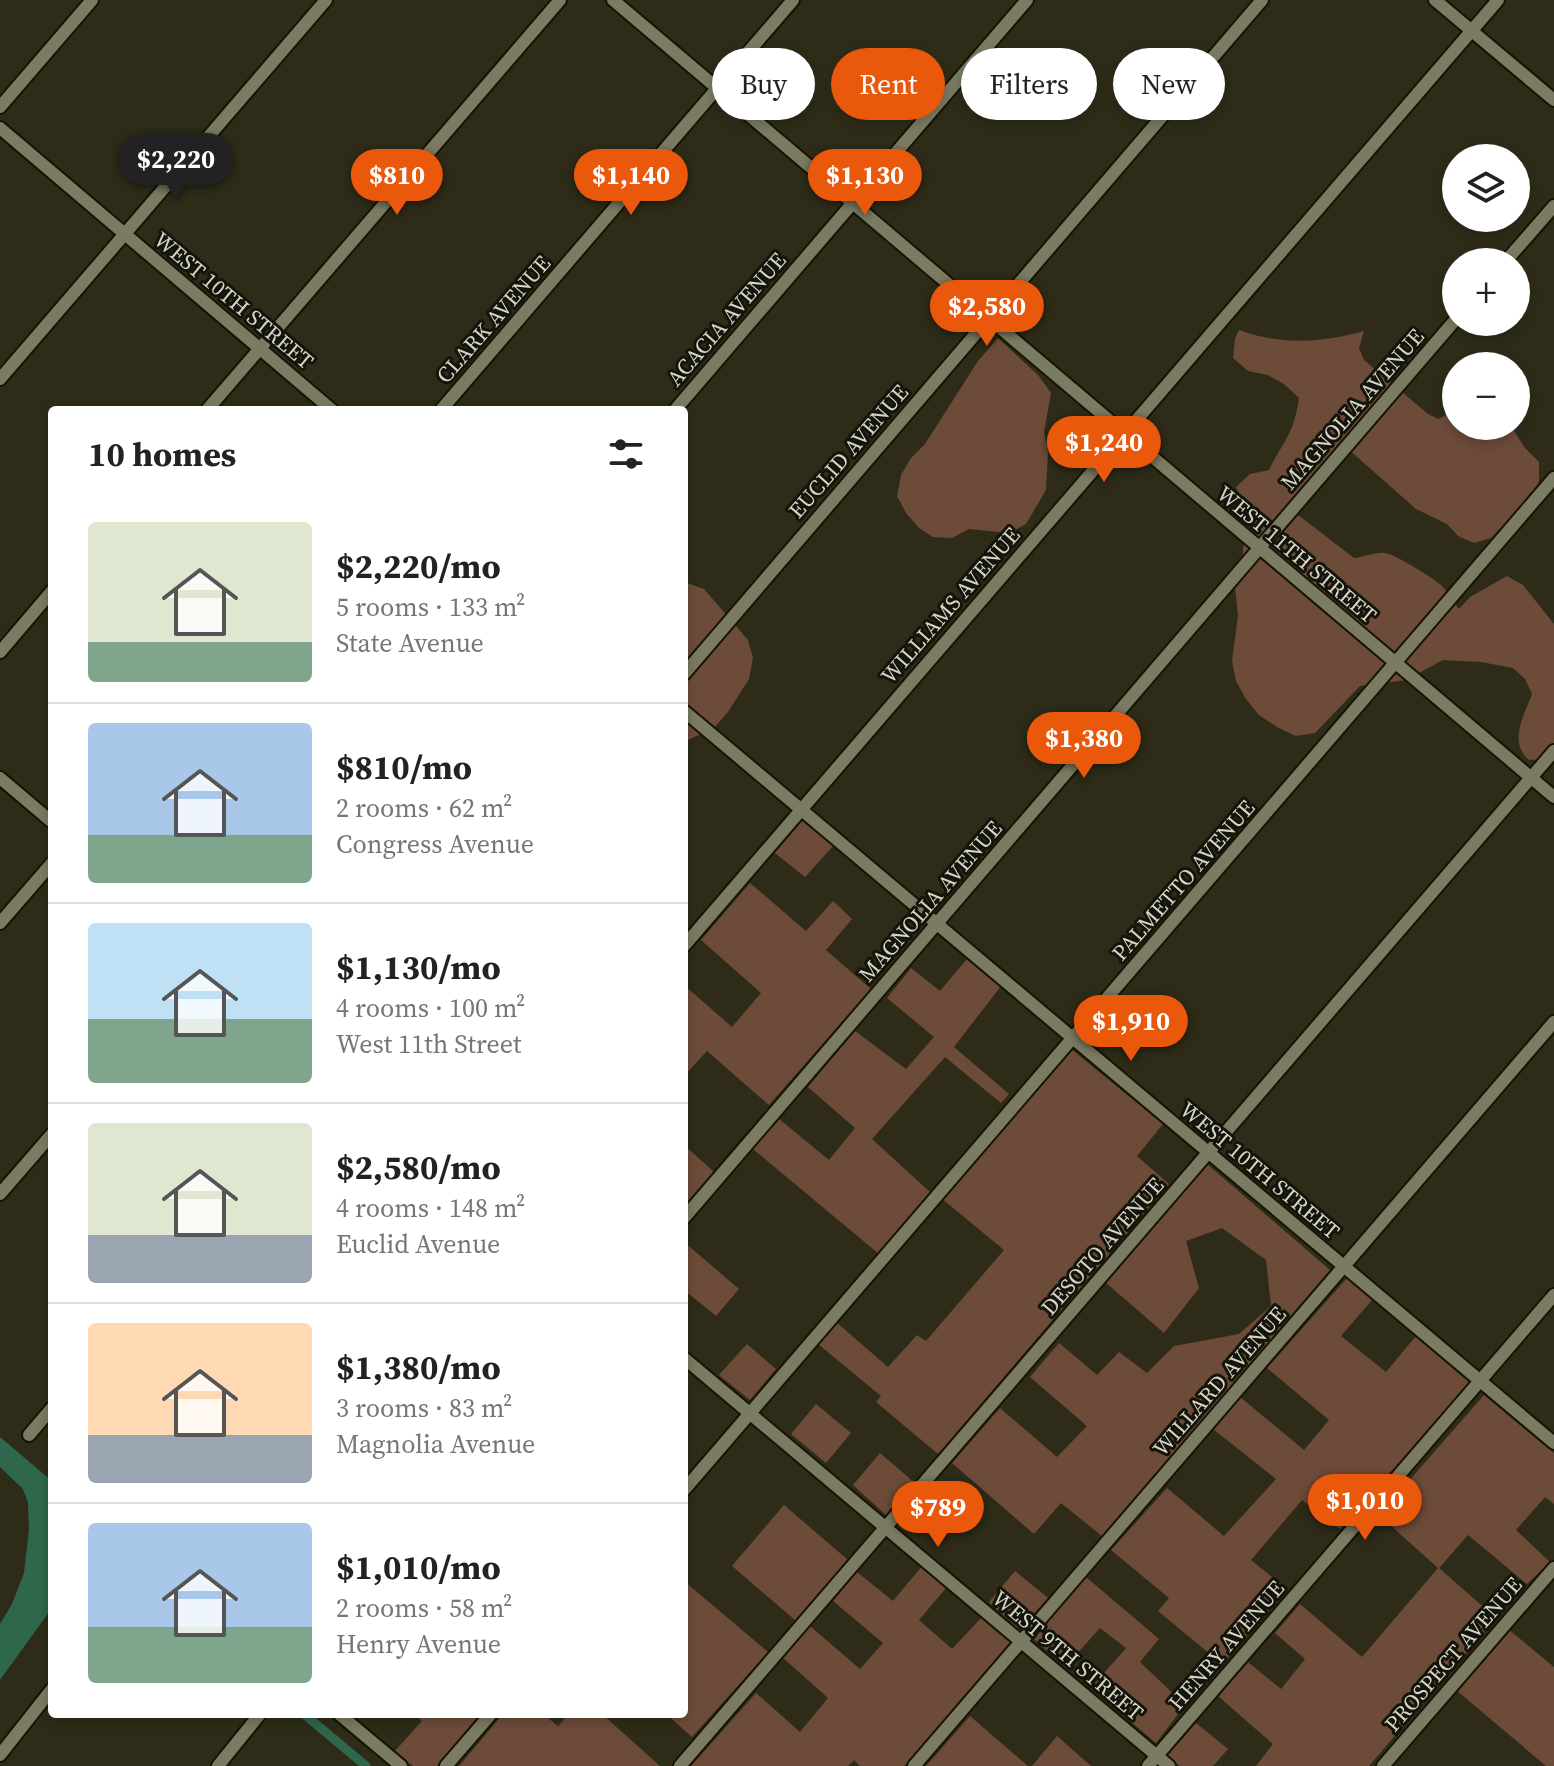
<!DOCTYPE html>
<meta charset="utf-8">
<style>
:root{--surface:#fff;--page:#f6f6f6;--text:#222;--muted:#767676;--line:#e0e0e0;--accent:#ea580c}
body{margin:0;font-family:"Source Serif 4",serif;background:var(--page);color:var(--text);height:100vh;display:flex;flex-direction:column;font-size:30px;white-space:nowrap}
*{box-sizing:border-box;margin:0}
p{font-size:26px;color:var(--muted)}
.icon{flex:none;width:44px;height:44px;fill:none;stroke:currentColor;stroke-width:2;stroke-linecap:round;stroke-linejoin:round}
.map{position:relative;flex:1;overflow:hidden}
.drawer{position:absolute;left:48px;top:406px;width:640px;height:1312px;display:flex;flex-direction:column;background:var(--surface);border-radius:8px;box-shadow:0 4px 12px #0003}
.drawer>*{flex:none}
.banner{position:absolute;left:712px;top:48px;width:722px;height:72px;display:flex;gap:16px}
.buttons{position:absolute;left:1442px;top:144px;display:grid;gap:16px}
.buttons a{display:grid;place-items:center;width:88px;height:88px;border-radius:50%;background:var(--surface);box-shadow:0 4px 12px #0003;font-size:40px}
.price{position:absolute;translate:-50% -68px;padding:0 18px;border-radius:28px;background:var(--accent);color:#fff;font-size:26px;line-height:52px;filter:drop-shadow(0 2px 4px #0008)}
.price::after{content:'';position:absolute;left:50%;top:48px;width:24px;height:18px;margin-left:-12px;background:inherit;clip-path:polygon(0 0,100% 0,50% 100%)}
.price.current{background:#222;color:#fff}
ul{padding:0;list-style:none}
li{display:flex;align-items:center;gap:24px;height:200px;padding:0 40px}
li+li{border-top:2px solid var(--line)}
li span{display:grid;place-items:center;flex:none;width:224px;height:160px;border-radius:8px;color:#555}
li>.icon{margin-inline-start:auto}
span .icon{width:96px;height:96px;fill:#fffc;stroke-width:1}
li b{font-size:34px}
h2{display:flex;justify-content:space-between;align-items:center;height:96px;padding:0 40px;font-size:34px}
.chip{padding:0 28px;border-radius:36px;background:var(--surface);box-shadow:0 4px 12px #0003;font-size:28px;line-height:72px}
.chip.current{background:var(--accent);color:#fff}
.map>svg:first-child{display:block}
</style>
<div class="map">
<svg width="1554" height="1766" viewBox="0 0 1554 1766">
<rect width="100%" height="100%" fill="#2e2c18"/>
<path fill="#6d4b39" d="M 1239,330 C 1279,345 1322,343 1364,331 L 1359,348 L 1364,360 L 1428,414 L 1438,419 L 1456,410 L 1456,426 L 1511,426 L 1525,448 L 1539,462 L 1539,482 L 1528,500 L 1491,538 L 1474,543 L 1458,536 L 1447,524 L 1416,509 L 1347,448 L 1293,511 L 1354,558 C 1365,557 1374,552 1385,553 C 1395,554 1433,578 1441,585 C 1447,591 1453,601 1459,609 L 1470,597 L 1507,576 L 1523,585 L 1554,624 L 1554,746 L 1543,759 L 1529,760 C 1508,742 1524,716 1532,694 L 1525,679 L 1513,668 L 1481,662 L 1443,660 L 1406,680 L 1360,686 L 1315,733 L 1296,736 L 1277,727 L 1259,715 L 1246,699 L 1236,681 L 1232,661 L 1238,615 L 1235,588 L 1241,574 L 1244,540 L 1252,523 L 1236,487 L 1250,474 L 1269,470 C 1284,440 1294,434 1299,398 L 1284,384 L 1268,375 L 1248,371 L 1233,358 L 1235,339 Z
M 998,338 L 1038,375 L 1051,393 L 1044,432 L 1048,452 L 1046,490 L 1026,524 L 1009,533 L 969,529 L 952,538 L 933,537 L 919,528 L 906,513 L 897,496 L 901,475 L 911,458 L 925,444 L 978,361 Z
M 684,582 L 704,589 L 748,640 L 753,658 L 749,679 L 728,712 L 715,727 L 684,742 Z
M 802,821 L 834,845 L 805,877 L 775,853 Z
M 750,883 L 806,931 L 833,901 L 852,919 L 826,950 L 871,989 L 769,1105 L 707,1051 L 684,1076 L 684,985 L 732,1027 L 761,993 L 701,940 Z
M 967,959 L 1001,986 L 954,1047 L 1009,1094 L 1001,1103 L 945,1057 L 872,1139 L 930,1192 L 879,1254 L 753,1149 L 778,1118 L 829,1160 L 855,1128 L 808,1087 L 855,1031 L 906,1069 L 934,1037 L 887,998 L 911,968 L 940,991 Z
M 1071,1049 L 1163,1124 L 1137,1156 L 1169,1184 L 938,1454 L 876,1402 L 881,1396 L 818,1344 L 836,1322 L 888,1367 L 917,1335 L 926,1341 L 1004,1250 L 941,1198 Z
M 684,1145 L 714,1172 L 684,1206 Z
M 1207,1164 L 1330,1270 L 1102,1536 L 1061,1503 L 1034,1534 L 952,1463 L 1000,1408 L 1057,1457 L 1087,1426 L 1030,1377 L 1059,1343 L 1097,1375 L 1119,1352 L 1147,1373 L 1174,1346 L 1239,1334 L 1271,1306 L 1266,1260 L 1222,1228 L 1186,1241 L 1199,1288 L 1164,1333 L 1105,1282 Z
M 684,1242 L 739,1289 L 716,1316 L 684,1290 Z
M 1347,1278 L 1372,1300 L 1341,1336 L 1386,1372 L 1416,1336 L 1470,1383 L 1340,1529 L 1302,1500 L 1251,1560 L 1287,1589 L 1222,1664 L 1158,1611 L 1169,1598 L 1111,1550 L 1167,1488 L 1224,1536 L 1276,1479 L 1213,1429 L 1240,1397 L 1304,1450 L 1329,1420 L 1267,1368 Z
M 747,1344 L 776,1369 L 750,1400 L 719,1375 Z
M 1484,1395 L 1554,1453 L 1554,1504 L 1545,1497 L 1516,1530 L 1550,1562 L 1527,1584 L 1468,1535 L 1439,1568 L 1496,1618 L 1369,1766 L 1256,1766 L 1273,1744 L 1218,1696 L 1248,1662 L 1281,1689 L 1305,1659 L 1275,1633 L 1300,1604 L 1362,1657 L 1438,1568 L 1379,1515 Z
M 816,1404 L 851,1433 L 826,1463 L 791,1434 Z
M 880,1453 L 915,1483 L 886,1515 L 853,1485 Z
M 784,1505 L 848,1560 L 795,1620 L 732,1566 Z
M 922,1566 L 947,1587 L 919,1620 L 952,1649 L 982,1617 L 1012,1643 L 904,1766 L 860,1766 L 854,1760 L 848,1766 L 691,1766 L 756,1693 L 800,1732 L 828,1698 L 783,1658 L 810,1626 L 860,1669 L 883,1643 L 833,1601 L 857,1572 L 893,1601 Z
M 1015,1571 L 1048,1598 L 1019,1630 L 989,1602 Z
M 1086,1577 L 1159,1639 L 1140,1662 L 1185,1705 L 1156,1743 L 1091,1688 L 1126,1648 L 1100,1628 L 1065,1667 L 1033,1638 Z
M 684,1581 L 768,1652 L 692,1737 L 666,1714 L 684,1714 Z
M 1508,1629 L 1554,1667 L 1554,1766 L 1546,1766 L 1456,1690 Z
M 414,1714 L 478,1714 L 479,1715 L 437,1766 L 413,1766 L 394,1752 L 422,1721 Z
M 503,1714 L 543,1714 L 558,1726 L 569,1714 L 602,1714 L 660,1766 L 459,1766 Z
M 970,1716 L 1028,1766 L 926,1766 Z
M 1196,1723 L 1228,1749 L 1213,1766 L 1180,1766 L 1167,1756 Z
M 1057,1736 L 1091,1766 L 1032,1766 Z"/>
<path fill="#2f674d" d="M 0,1437 L 52,1481 L 52,1608 L 0,1680 L 0,1624 L 12,1604 L 24,1573 L 29,1529 L 28,1503 L 23,1489 L 0,1467 Z"/>
<g fill="none" stroke-linecap="round" stroke-linejoin="round">
<path stroke="#2f674d" stroke-width="9" d="M 304,1714 L 366,1766"/>
<defs>
<path id="minor" d="M 613,0 L 1554,797
M 1435,0 L 1554,100
M 0,107 L 92,0
M 0,128 L 332,410
M 1505,262 L 1554,206
M 0,379 L 326,0
M 207,410 L 560,0
M 441,410 L 793,0
M 675,410 L 1027,0
M 0,652 L 52,591
M 684,674 L 1262,0
M 684,711 L 1554,1443
M 0,778 L 52,822
M 0,923 L 52,863
M 684,946 L 1498,0
M 0,1194 L 52,1134
M 684,1218 L 1456,319
M 684,1358 L 1169,1766
M 29,1435 L 52,1408
M 684,1490 L 1554,478
M 339,1714 L 401,1766
M 0,1755 L 52,1689
M 218,1766 L 260,1714
M 446,1766 L 491,1714
M 680,1766 L 1554,751
M 914,1766 L 1554,1022
M 1148,1766 L 1554,1295
M 1383,1766 L 1554,1568"/>
</defs>
<use href="#minor" stroke="#161402" stroke-width="16"/>
<use href="#minor" stroke="#7b7a62" stroke-width="12"/>
</g>
<g text-anchor="middle" dominant-baseline="central" stroke-width="6" stroke-linejoin="round" paint-order="stroke">
<g font-size="22" fill="#d4d4c7" stroke="#15140b">
<text transform="translate(234 300) rotate(40)">WEST 10TH STREET</text>
<text transform="translate(493 319) rotate(-49)">CLARK AVENUE</text>
<text transform="translate(726 319) rotate(-49)">ACACIA AVENUE</text>
<text transform="translate(1352 409) rotate(-49)">MAGNOLIA AVENUE</text>
<text transform="translate(848 451) rotate(-49)">EUCLID AVENUE</text>
<text transform="translate(1297 554) rotate(40)">WEST 11TH STREET</text>
<text transform="translate(950 605) rotate(-49)">WILLIAMS AVENUE</text>
<text transform="translate(1183 880) rotate(-49)">PALMETTO AVENUE</text>
<text transform="translate(930 901) rotate(-49)">MAGNOLIA AVENUE</text>
<text transform="translate(1260 1170) rotate(40)">WEST 10TH STREET</text>
<text transform="translate(1102 1246) rotate(-49)">DESOTO AVENUE</text>
<text transform="translate(1219 1381) rotate(-49)">WILLARD AVENUE</text>
<text transform="translate(1226 1645) rotate(-49)">HENRY AVENUE</text>
<text transform="translate(1453 1654) rotate(-49)">PROSPECT AVENUE</text>
<text transform="translate(1068 1655) rotate(40)">WEST 9TH STREET</text>
</g>
</g>
</svg>
<div class="buttons">
<a><svg class="icon" aria-label="layers" viewBox="0 0 24 24"><path d="M12 4l9 5-9 5-9-5zM3 14l9 5 9-5"/></svg></a>
<a>+</a>
<a>−</a>
</div>
<b class="price current" style="left:176px;top:201px">$2,220</b>
<b class="price" style="left:397px;top:217px">$810</b>
<b class="price" style="left:631px;top:217px">$1,140</b>
<b class="price" style="left:865px;top:217px">$1,130</b>
<b class="price" style="left:987px;top:348px">$2,580</b>
<b class="price" style="left:1104px;top:484px">$1,240</b>
<b class="price" style="left:1084px;top:780px">$1,380</b>
<b class="price" style="left:1131px;top:1063px">$1,910</b>
<b class="price" style="left:1365px;top:1542px">$1,010</b>
<b class="price" style="left:938px;top:1549px">$789</b>
<div class="banner">
<a class="chip">Buy</a>
<a class="chip current">Rent</a>
<a class="chip">Filters</a>
<a class="chip">New</a>
</div>
<section class="drawer">
<h2>10 homes<svg class="icon" aria-label="filters" viewBox="0 0 24 24"><path d="M4 7h16M4 17h16"/><circle cx="9" cy="7" r="2"/><circle cx="15" cy="17" r="2"/></svg></h2>
<ul>
<li><span style="background:linear-gradient(#dfe7d0 75%,#7fa58c 0)"><svg class="icon" aria-label="home" viewBox="0 0 24 24"><path d="M3 11l9-7 9 7M6 9v11h12V9"/></svg></span><div><b>$2,220/mo</b><p>5 rooms · 133 m²</p><p>State Avenue</p></div></li>
<li><span style="background:linear-gradient(#a9c7e8 70%,#7fa58c 0)"><svg class="icon" aria-label="home" viewBox="0 0 24 24"><path d="M3 11l9-7 9 7M6 9v11h12V9"/></svg></span><div><b>$810/mo</b><p>2 rooms · 62 m²</p><p>Congress Avenue</p></div></li>
<li><span style="background:linear-gradient(#bfe0f5 60%,#7fa58c 0)"><svg class="icon" aria-label="home" viewBox="0 0 24 24"><path d="M3 11l9-7 9 7M6 9v11h12V9"/></svg></span><div><b>$1,130/mo</b><p>4 rooms · 100 m²</p><p>West 11th Street</p></div></li>
<li><span style="background:linear-gradient(#dfe7d0 70%,#9aa5b1 0)"><svg class="icon" aria-label="home" viewBox="0 0 24 24"><path d="M3 11l9-7 9 7M6 9v11h12V9"/></svg></span><div><b>$2,580/mo</b><p>4 rooms · 148 m²</p><p>Euclid Avenue</p></div></li>
<li><span style="background:linear-gradient(#ffd9b3 70%,#9aa5b1 0)"><svg class="icon" aria-label="home" viewBox="0 0 24 24"><path d="M3 11l9-7 9 7M6 9v11h12V9"/></svg></span><div><b>$1,380/mo</b><p>3 rooms · 83 m²</p><p>Magnolia Avenue</p></div></li>
<li><span style="background:linear-gradient(#a9c7e8 65%,#7fa58c 0)"><svg class="icon" aria-label="home" viewBox="0 0 24 24"><path d="M3 11l9-7 9 7M6 9v11h12V9"/></svg></span><div><b>$1,010/mo</b><p>2 rooms · 58 m²</p><p>Henry Avenue</p></div></li>
</ul>
</section>
</div>
